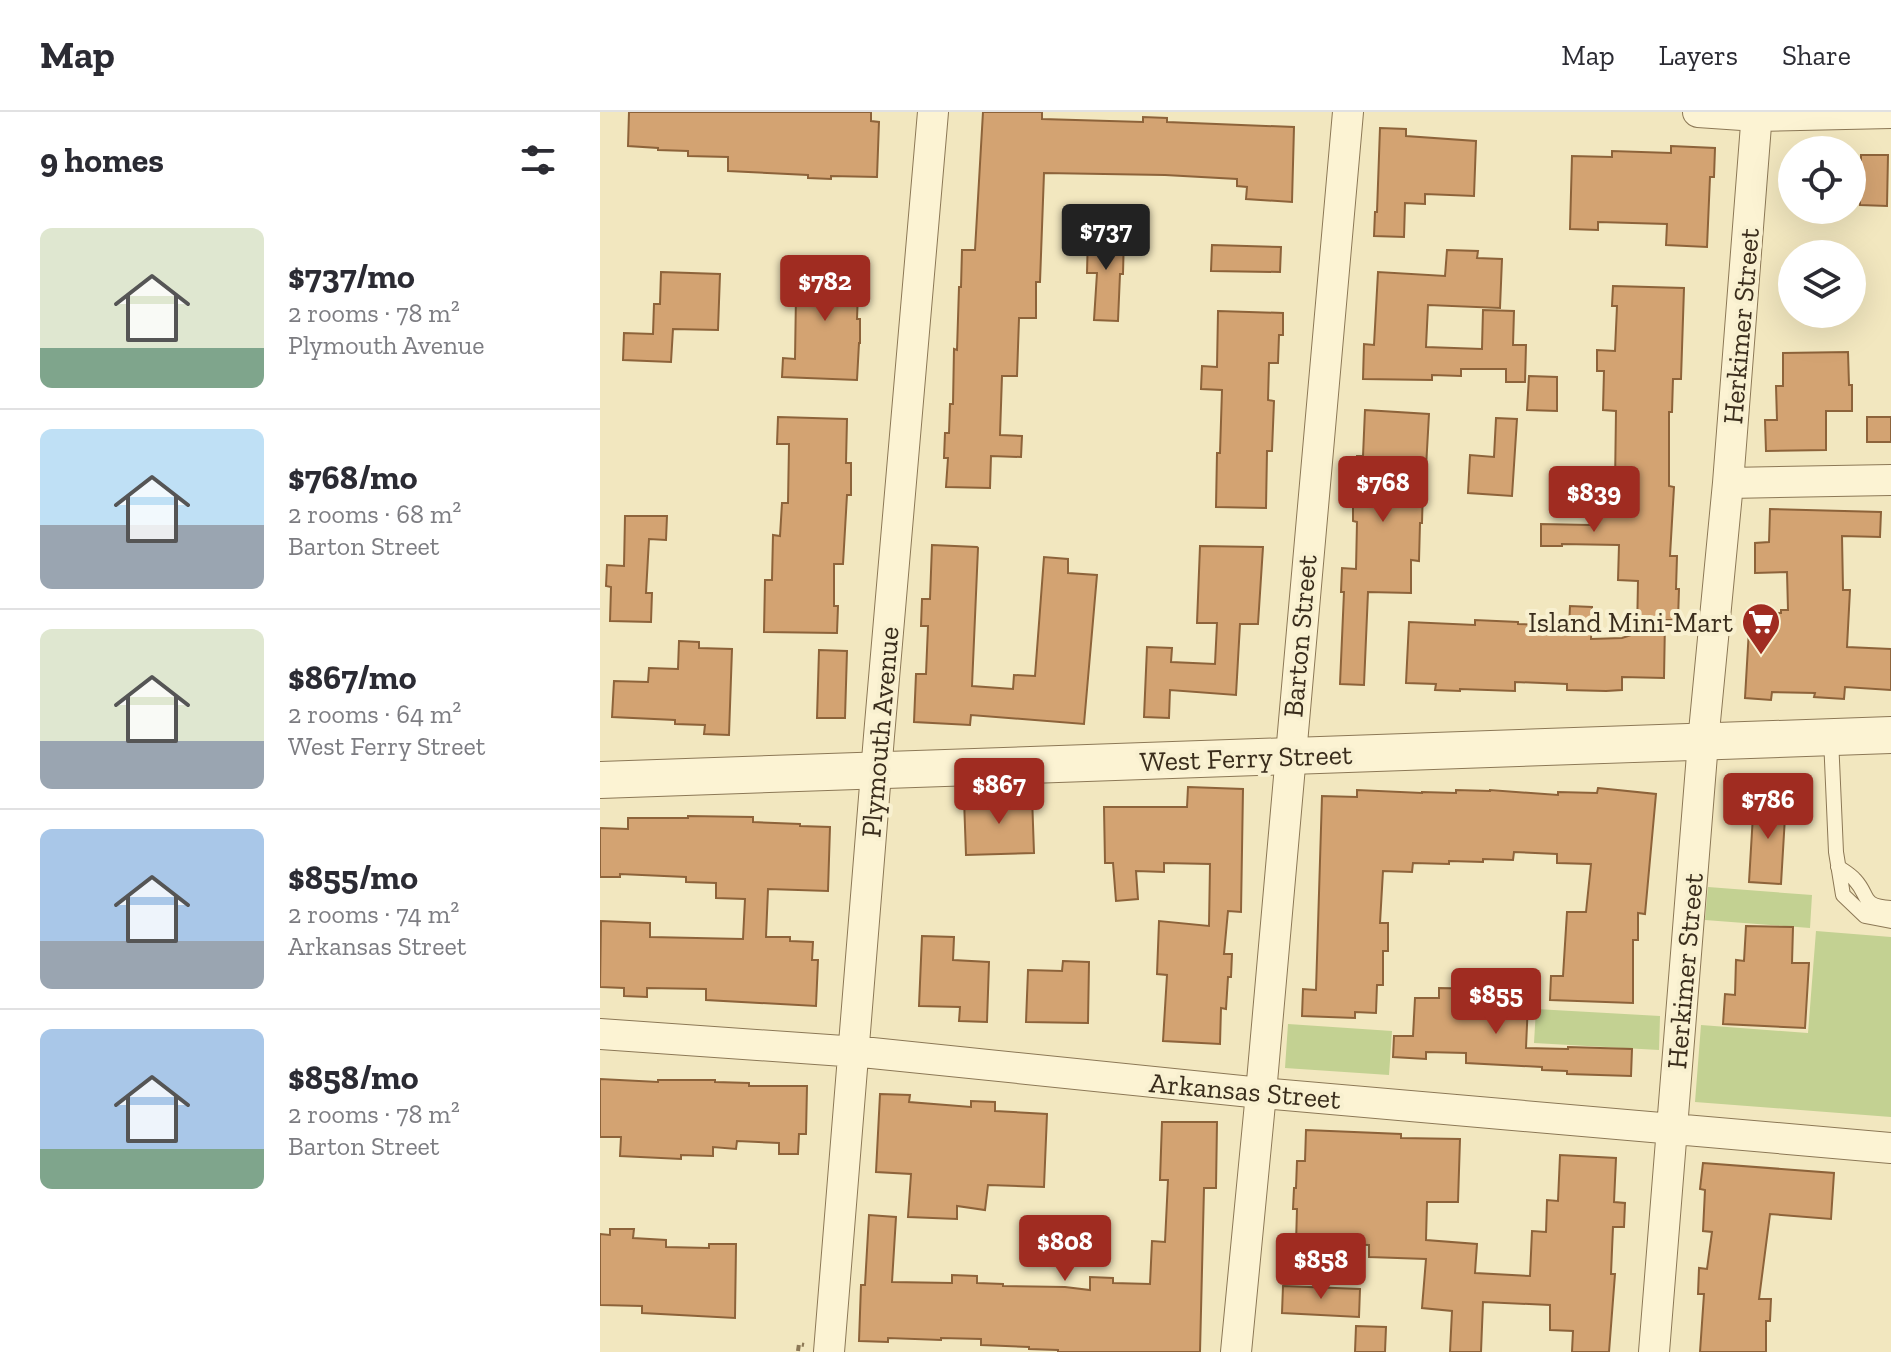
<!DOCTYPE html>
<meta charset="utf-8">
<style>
:root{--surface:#fff;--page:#f7f7f7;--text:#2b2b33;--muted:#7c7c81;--line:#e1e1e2;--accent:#a02c21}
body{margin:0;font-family:"Zilla Slab",serif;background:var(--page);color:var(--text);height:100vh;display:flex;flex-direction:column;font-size:30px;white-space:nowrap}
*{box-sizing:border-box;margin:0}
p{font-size:26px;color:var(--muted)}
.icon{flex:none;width:44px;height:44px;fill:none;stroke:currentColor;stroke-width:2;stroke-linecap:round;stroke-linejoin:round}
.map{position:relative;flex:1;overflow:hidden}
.details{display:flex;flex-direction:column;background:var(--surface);width:600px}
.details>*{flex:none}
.tools{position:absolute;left:1178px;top:24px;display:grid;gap:16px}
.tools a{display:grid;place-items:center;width:88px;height:88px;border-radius:50%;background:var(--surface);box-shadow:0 8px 32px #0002;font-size:40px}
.price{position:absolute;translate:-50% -68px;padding:0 18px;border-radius:8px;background:var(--accent);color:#fff;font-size:26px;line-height:52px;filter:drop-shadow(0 2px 4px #0008)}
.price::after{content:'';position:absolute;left:50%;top:48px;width:24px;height:18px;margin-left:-12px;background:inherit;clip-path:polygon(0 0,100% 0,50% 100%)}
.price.on{background:#222;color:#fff}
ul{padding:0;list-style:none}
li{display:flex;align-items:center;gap:24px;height:200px;padding:0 40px}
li+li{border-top:2px solid var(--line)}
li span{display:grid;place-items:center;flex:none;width:224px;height:160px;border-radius:12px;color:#555}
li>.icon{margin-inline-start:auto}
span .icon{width:96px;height:96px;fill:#fffc;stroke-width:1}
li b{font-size:34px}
h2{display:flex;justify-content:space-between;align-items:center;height:96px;padding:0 40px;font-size:34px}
header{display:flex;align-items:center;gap:48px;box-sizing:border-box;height:112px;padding:0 40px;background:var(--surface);border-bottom:2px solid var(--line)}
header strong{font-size:38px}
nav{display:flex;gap:44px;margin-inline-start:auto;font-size:28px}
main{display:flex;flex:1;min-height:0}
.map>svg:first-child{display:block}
</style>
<header>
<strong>Map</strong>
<nav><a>Map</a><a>Layers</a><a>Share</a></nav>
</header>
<main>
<section class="details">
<h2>9 homes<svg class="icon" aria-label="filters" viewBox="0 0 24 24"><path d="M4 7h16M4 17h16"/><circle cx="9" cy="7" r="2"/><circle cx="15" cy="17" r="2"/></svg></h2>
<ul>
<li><span style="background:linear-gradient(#dfe7d0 75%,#7fa58c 0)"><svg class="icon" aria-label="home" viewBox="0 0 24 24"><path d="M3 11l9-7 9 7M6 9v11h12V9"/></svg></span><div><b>$737/mo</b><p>2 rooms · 78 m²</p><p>Plymouth Avenue</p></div></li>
<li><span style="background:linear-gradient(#bfe0f5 60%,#9aa5b1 0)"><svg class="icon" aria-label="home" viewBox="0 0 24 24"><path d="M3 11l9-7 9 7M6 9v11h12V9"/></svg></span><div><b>$768/mo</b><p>2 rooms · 68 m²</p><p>Barton Street</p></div></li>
<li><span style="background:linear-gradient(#dfe7d0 70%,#9aa5b1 0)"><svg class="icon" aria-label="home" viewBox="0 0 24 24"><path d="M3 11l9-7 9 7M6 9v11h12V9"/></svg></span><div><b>$867/mo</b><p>2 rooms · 64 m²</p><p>West Ferry Street</p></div></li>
<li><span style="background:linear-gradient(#a9c7e8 70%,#9aa5b1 0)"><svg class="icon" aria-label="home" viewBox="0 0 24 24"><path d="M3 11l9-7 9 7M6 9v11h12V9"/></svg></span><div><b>$855/mo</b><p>2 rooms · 74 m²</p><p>Arkansas Street</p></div></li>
<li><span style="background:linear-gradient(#a9c7e8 75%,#7fa58c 0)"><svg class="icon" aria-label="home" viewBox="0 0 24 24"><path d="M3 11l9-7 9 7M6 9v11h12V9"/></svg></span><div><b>$858/mo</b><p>2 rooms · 78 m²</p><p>Barton Street</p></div></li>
</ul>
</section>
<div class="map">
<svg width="1291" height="1240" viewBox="0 0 1291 1240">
<rect width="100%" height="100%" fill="#f2e7bf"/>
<path fill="#c3d192" d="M 1108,775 L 1212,783 L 1210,816 L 1105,808 Z
M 1216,819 L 1291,825 L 1291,1005 L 1095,990 L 1101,913 L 1208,921 Z
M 936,897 L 1060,904 L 1059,938 L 934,931 Z
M 688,912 L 792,919 L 789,963 L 685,956 Z"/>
<path fill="#d3a372" stroke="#8d633a" stroke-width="2" d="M 29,0 L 271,0 L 271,9 L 279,10 L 277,65 L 231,64 L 231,67 L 208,66 L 208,63 L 128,59 L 128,45 L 88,44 L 88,39 L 58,38 L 58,36 L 28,34 Z
M 383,0 L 442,0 L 442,7 L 543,10 L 543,5 L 567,6 L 567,10 L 694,15 L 692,90 L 646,87 L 647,75 L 637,74 L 637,67 L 565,63 L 444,61 L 440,170 L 436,170 L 436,206 L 419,206 L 417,264 L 402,264 L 400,323 L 422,324 L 421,345 L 391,344 L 390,376 L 346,375 L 348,346 L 344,346 L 345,321 L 349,321 L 350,292 L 353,292 L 354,237 L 357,238 L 359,175 L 361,175 L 362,138 L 375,138 Z
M 780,16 L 806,17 L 806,24 L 876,29 L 874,84 L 825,82 L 825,92 L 805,91 L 804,125 L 774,124 L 775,100 L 777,100 Z
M 1071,34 L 1115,36 L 1114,65 L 1110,65 L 1107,135 L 1066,133 L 1067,112 L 998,110 L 998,118 L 970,117 L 972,44 L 1012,45 L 1012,39 L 1071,41 Z
M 1261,43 L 1288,43 L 1287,94 L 1260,93 L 1260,79 L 1252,79 L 1252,47 L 1261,48 Z
M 488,121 L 524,122 L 523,162 L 520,162 L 518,209 L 494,208 L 497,161 L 487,161 Z
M 612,133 L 681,135 L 680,160 L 611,159 Z
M 847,138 L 878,139 L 877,146 L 902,147 L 900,196 L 828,193 L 826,235 L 882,237 L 883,198 L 914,199 L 913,233 L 926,233 L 925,270 L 906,270 L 906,257 L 861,257 L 861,264 L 832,263 L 832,268 L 763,267 L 764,232 L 774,233 L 778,160 L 845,164 Z
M 192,153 L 259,155 L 257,207 L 260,207 L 260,231 L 259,231 L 257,268 L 182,265 L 183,246 L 195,247 L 196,182 L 191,182 Z
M 61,160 L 120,162 L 118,218 L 73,217 L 71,250 L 23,248 L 24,221 L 53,222 L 54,192 L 60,192 Z
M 1013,174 L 1084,176 L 1081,267 L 1073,267 L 1072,300 L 1069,300 L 1069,374 L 1074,375 L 1070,444 L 1077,444 L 1076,477 L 1079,477 L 1078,508 L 1065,508 L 1064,566 L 1022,565 L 1022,578 L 1006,579 L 967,578 L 967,572 L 915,570 L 915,579 L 860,577 L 860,579 L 835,578 L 836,572 L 806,571 L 809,510 L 875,513 L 875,508 L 918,510 L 918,512 L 969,514 L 970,494 L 992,495 L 991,527 L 1022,526 L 1037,521 L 1038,469 L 1018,468 L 1019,433 L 962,432 L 962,434 L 941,434 L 941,412 L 991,413 L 992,373 L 1015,373 L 1016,299 L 1003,298 L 1004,259 L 997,259 L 997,238 L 1015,239 L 1017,194 L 1012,194 Z
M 618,199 L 683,201 L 683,223 L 679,223 L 678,251 L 669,251 L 668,288 L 674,289 L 672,339 L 667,339 L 666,396 L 616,395 L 617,341 L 620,341 L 622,278 L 601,277 L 602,254 L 617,255 Z
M 1248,240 L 1249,273 L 1252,273 L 1252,299 L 1226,299 L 1226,338 L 1166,339 L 1165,308 L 1177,308 L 1176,274 L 1183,274 L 1183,241 Z
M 929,264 L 957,265 L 957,299 L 927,298 Z
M 765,298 L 829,302 L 825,374 L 823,374 L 822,411 L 820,411 L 819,449 L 811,448 L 811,481 L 768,480 L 764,573 L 740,572 L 744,480 L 741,480 L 742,456 L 756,457 L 757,410 L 753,409 L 753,382 L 756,382 L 757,344 L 763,344 Z
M 178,305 L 247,307 L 246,351 L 251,351 L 251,383 L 247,383 L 243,452 L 234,452 L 234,494 L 238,494 L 237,521 L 164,520 L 165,468 L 172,468 L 173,423 L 180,424 L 182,391 L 188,391 L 189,332 L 177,332 Z
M 1267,305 L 1291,305 L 1291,330 L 1267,330 Z
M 896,306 L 917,307 L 912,384 L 868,381 L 870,343 L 894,345 Z
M 1170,397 L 1281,400 L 1280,425 L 1242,424 L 1243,478 L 1250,478 L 1247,535 L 1291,537 L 1291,578 L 1245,575 L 1244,587 L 1214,585 L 1215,581 L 1172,580 L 1171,588 L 1145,586 L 1150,500 L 1181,501 L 1181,498 L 1188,498 L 1187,460 L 1155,461 L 1155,431 L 1169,430 Z
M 25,404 L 67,404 L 66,428 L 49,427 L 46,481 L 52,481 L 51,510 L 10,509 L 11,475 L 6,474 L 7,453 L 24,454 Z
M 332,433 L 377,435 L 378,436 L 372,574 L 413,577 L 414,563 L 435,564 L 444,445 L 468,447 L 468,461 L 497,463 L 484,612 L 371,603 L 370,613 L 314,610 L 316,562 L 326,562 L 328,514 L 321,514 L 322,487 L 330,487 Z
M 600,434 L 663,435 L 658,512 L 640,512 L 636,583 L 570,578 L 569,606 L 544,605 L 547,535 L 572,536 L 571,550 L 615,552 L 617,511 L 597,511 Z
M 79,529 L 99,530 L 99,536 L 132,537 L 129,623 L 104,622 L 105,613 L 75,612 L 75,608 L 12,605 L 14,569 L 48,570 L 49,556 L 78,557 Z
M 219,538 L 247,539 L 245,606 L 217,606 Z
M 588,675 L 643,677 L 641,800 L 628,799 L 624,842 L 632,842 L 631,865 L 628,865 L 626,897 L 621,896 L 620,932 L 563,929 L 567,863 L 557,862 L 559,809 L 609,814 L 610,752 L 564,751 L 564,760 L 536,759 L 538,787 L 516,789 L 513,751 L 505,751 L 504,695 L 587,695 Z
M 998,676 L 1056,682 L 1045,802 L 1038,801 L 1038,828 L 1033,828 L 1033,891 L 950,888 L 951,864 L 963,864 L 967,800 L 986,800 L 991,752 L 957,751 L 957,742 L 914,740 L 913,748 L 883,747 L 883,750 L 849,749 L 849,752 L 813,751 L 812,760 L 783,759 L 780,811 L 788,811 L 788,839 L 783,839 L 783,873 L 777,873 L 776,901 L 755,900 L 755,906 L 702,904 L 703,877 L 716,878 L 722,684 L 757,685 L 757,678 L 822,681 L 822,680 L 856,681 L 856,678 L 890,679 L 890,678 L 958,683 L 958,680 L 997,681 Z
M 432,684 L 434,741 L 366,743 L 364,687 Z
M 1154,686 L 1186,688 L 1181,772 L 1149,770 Z
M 88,704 L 153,705 L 153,710 L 200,712 L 200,714 L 230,715 L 228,779 L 168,777 L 166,825 L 190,825 L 190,829 L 213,830 L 212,848 L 218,848 L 216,894 L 106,888 L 106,877 L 47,876 L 47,885 L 24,884 L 24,876 L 0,875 L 1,809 L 50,811 L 50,825 L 143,827 L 145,787 L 116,786 L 116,771 L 86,770 L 86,765 L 20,762 L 20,765 L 0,765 L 0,716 L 28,717 L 28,706 L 88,706 Z
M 1146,814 L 1193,815 L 1192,851 L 1209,851 L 1205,916 L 1123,912 L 1125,882 L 1135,883 L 1136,848 L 1144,849 Z
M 322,824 L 354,825 L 353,848 L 389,850 L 387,910 L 359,909 L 360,895 L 319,894 Z
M 463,849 L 489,850 L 488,911 L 426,910 L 428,858 L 462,859 Z
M 839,876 L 891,877 L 891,889 L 928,890 L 926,936 L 968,937 L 968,935 L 1032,937 L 1031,964 L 967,962 L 967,959 L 942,958 L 942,955 L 866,951 L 866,941 L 826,940 L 826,947 L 793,945 L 794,924 L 813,924 L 815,886 L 839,886 Z
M 0,967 L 58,970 L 58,968 L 115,968 L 115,970 L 149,971 L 149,974 L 207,974 L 206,1022 L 199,1022 L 198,1042 L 179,1042 L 179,1031 L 137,1029 L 136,1037 L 113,1035 L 113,1044 L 81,1043 L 81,1047 L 20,1044 L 21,1025 L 0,1025 Z
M 280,982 L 310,983 L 309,990 L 371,995 L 371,989 L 395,990 L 395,999 L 447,1002 L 444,1075 L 388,1073 L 385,1098 L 357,1094 L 357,1107 L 308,1105 L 311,1062 L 276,1060 Z
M 562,1010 L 617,1010 L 616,1076 L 604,1076 L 600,1240 L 458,1240 L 458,1238 L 429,1237 L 429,1235 L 381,1233 L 381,1227 L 341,1226 L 341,1228 L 288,1226 L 288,1230 L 259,1229 L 261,1173 L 265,1173 L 269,1103 L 296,1105 L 292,1170 L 352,1171 L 352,1163 L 377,1164 L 377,1171 L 403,1172 L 403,1174 L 465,1175 L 490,1178 L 490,1165 L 513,1166 L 513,1171 L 550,1172 L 552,1129 L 565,1130 L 568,1068 L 560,1068 Z
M 706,1018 L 801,1022 L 801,1026 L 860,1027 L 858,1090 L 827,1090 L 826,1128 L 877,1132 L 875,1161 L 930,1164 L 932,1119 L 946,1120 L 947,1088 L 958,1089 L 960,1043 L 1016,1046 L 1014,1090 L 1025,1091 L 1024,1115 L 1013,1115 L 1011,1162 L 1015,1162 L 1009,1240 L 972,1240 L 973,1219 L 950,1218 L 950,1193 L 883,1190 L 881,1240 L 850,1240 L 852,1199 L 822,1196 L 826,1147 L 769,1145 L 769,1133 L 696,1131 L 697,1097 L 693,1097 L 694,1076 L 696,1076 L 697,1049 L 705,1049 Z
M 1103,1051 L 1234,1061 L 1231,1107 L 1170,1102 L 1159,1187 L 1171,1187 L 1170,1209 L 1166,1209 L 1166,1240 L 1100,1240 L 1104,1182 L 1098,1182 L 1099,1156 L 1107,1157 L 1112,1120 L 1103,1119 L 1105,1078 L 1100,1077 Z
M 10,1117 L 34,1117 L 33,1126 L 66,1128 L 66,1135 L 109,1136 L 109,1132 L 136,1132 L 135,1206 L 42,1201 L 42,1194 L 0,1193 L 0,1122 L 10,1123 Z
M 683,1174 L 760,1177 L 759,1205 L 682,1201 Z
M 756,1214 L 786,1215 L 785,1240 L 755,1240 Z"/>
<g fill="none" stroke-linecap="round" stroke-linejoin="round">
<defs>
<path id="service" d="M 1231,626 L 1236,740 L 1243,783 L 1265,804 L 1291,809
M 1238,755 C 1244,759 1251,763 1255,768 C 1270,784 1260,794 1291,796"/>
<path id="minor" d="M 1098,0 L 1157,4 L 1291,1
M 1128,371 L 1291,368
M 0,922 L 272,941 L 661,981 L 1291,1036
M 229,1240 L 279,624 L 333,0
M 636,1240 L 661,981 L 748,0
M 1054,1240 L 1103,630 L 1128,371 L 1157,0"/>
<path id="tertiary" d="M 0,668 L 1291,623"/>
</defs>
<use href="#service" stroke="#8c7856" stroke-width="16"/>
<use href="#minor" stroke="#8c7856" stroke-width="32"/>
<use href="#tertiary" stroke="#8c7856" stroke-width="38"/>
<path stroke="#8c7856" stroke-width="4" stroke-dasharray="6 4" stroke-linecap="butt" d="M 198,1239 L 199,1232 L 204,1233"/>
<use href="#service" stroke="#fcf3d3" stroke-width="14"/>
<use href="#minor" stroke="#fcf3d3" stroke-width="30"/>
<use href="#tertiary" stroke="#fcf3d3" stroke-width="36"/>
</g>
<defs>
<symbol id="supermarket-pin" viewBox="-11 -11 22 30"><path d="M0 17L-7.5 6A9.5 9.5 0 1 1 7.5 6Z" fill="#a02c21" stroke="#f8f0d0"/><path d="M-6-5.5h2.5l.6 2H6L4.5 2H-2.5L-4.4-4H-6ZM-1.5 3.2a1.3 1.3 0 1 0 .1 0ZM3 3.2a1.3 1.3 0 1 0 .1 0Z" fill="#fff"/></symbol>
</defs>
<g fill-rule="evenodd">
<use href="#supermarket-pin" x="1139" y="488" width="44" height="60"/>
</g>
<g text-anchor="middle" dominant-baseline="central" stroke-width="8" stroke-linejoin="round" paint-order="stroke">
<g font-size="28" fill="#3a2d1c" stroke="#f8f0d0">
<text transform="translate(1141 214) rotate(-85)">Herkimer Street</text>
<text transform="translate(700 524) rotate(-85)">Barton Street</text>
<text transform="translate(280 620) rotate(-85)">Plymouth Avenue</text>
<text transform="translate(646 646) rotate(-2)">West Ferry Street</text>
<text transform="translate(1085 859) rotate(-85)">Herkimer Street</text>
<text transform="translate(645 979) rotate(5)">Arkansas Street</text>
</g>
<g font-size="28" fill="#3a2d1c" stroke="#f8f0d0" text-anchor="end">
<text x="1133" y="510">Island Mini-Mart</text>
</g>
</g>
</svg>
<div class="tools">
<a><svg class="icon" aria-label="locate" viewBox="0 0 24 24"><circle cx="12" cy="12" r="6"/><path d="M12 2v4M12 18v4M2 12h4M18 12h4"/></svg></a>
<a><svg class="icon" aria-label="layers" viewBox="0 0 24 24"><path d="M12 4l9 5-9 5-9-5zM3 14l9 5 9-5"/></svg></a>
</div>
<b class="price on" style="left:506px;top:160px">$737</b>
<b class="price" style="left:225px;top:211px">$782</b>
<b class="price" style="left:783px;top:412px">$768</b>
<b class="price" style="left:994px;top:422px">$839</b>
<b class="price" style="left:399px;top:714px">$867</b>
<b class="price" style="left:1168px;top:729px">$786</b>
<b class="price" style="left:896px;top:924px">$855</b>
<b class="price" style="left:465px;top:1171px">$808</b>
<b class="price" style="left:721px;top:1189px">$858</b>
</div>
</main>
